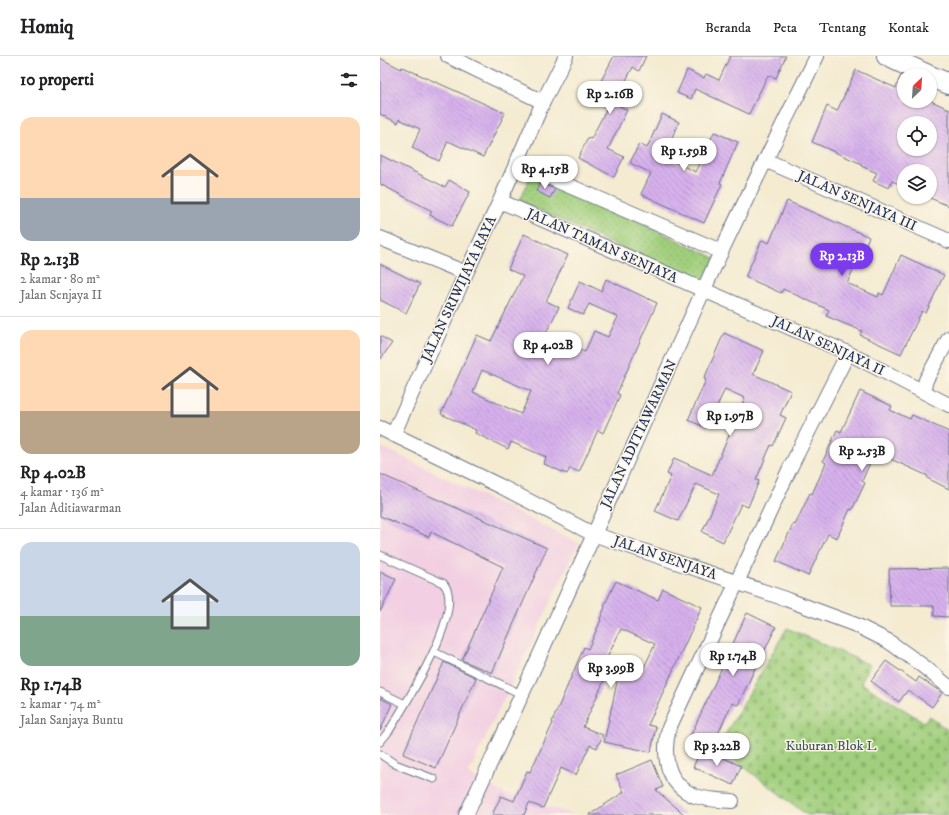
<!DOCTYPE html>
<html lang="id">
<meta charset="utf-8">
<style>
:root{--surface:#fff;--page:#f6f6f6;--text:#202124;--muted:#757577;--line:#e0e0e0;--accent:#7c3aed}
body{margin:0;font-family:"IM FELL DW Pica",serif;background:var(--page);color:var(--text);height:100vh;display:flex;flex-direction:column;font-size:15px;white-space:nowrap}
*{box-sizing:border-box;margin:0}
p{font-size:13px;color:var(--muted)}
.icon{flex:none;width:22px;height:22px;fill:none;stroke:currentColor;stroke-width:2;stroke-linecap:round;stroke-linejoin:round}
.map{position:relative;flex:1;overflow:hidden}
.sheet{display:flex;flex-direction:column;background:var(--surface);width:380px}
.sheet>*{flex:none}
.needle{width:26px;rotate:25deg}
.buttons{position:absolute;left:517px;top:12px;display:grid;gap:8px}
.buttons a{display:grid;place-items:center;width:40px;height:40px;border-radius:50%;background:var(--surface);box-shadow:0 1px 3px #0004;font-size:20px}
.price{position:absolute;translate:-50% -34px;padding:0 9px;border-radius:14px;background:#fff;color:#222;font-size:13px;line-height:26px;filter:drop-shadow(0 1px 2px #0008)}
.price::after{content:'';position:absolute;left:50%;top:24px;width:12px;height:9px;margin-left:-6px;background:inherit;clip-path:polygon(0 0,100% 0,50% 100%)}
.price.selected{background:var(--accent);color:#fff}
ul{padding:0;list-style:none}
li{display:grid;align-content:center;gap:8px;height:212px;padding:0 20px}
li+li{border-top:1px solid var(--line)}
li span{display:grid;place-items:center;height:124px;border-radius:12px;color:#555}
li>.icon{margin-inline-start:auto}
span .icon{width:72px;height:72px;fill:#fffc;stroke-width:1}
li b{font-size:17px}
h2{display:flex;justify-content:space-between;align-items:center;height:48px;padding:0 20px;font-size:17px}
header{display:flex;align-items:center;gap:24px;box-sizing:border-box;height:56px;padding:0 20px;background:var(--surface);border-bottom:1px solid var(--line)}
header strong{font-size:19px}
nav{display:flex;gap:22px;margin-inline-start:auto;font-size:14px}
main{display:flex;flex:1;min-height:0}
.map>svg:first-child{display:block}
</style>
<header>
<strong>Homiq</strong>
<nav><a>Beranda</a><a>Peta</a><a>Tentang</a><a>Kontak</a></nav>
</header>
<main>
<section class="sheet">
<h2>10 properti<svg class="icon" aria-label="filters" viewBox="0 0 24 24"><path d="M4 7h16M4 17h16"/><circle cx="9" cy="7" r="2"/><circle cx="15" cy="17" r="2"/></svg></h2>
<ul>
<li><span style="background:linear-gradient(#ffd9b3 65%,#9aa5b1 0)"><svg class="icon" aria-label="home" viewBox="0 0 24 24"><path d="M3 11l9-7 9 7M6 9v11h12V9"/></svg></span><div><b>Rp 2.13B</b><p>2 kamar · 80 m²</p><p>Jalan Senjaya II</p></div></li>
<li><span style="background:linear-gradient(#ffd9b3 65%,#b9a48a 0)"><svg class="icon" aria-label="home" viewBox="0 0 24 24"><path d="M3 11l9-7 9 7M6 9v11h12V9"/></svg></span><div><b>Rp 4.02B</b><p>4 kamar · 136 m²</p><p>Jalan Aditiawarman</p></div></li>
<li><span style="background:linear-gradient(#c9d6e8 60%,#7fa58c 0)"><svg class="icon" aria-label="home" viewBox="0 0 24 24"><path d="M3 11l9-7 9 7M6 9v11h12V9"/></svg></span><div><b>Rp 1.74B</b><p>2 kamar · 74 m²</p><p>Jalan Sanjaya Buntu</p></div></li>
</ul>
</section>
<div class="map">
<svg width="569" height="759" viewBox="0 0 569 759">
<defs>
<pattern id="cemetery-stones" width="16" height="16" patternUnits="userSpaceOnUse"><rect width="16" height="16" fill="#a1cf7d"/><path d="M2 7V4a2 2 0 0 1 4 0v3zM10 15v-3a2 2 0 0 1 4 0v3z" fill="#8ab26e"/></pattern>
<pattern id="park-dots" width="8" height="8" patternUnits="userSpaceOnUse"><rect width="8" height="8" fill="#a1cf7d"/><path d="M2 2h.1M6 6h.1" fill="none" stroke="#8ab26e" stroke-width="1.8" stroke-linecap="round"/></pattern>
<pattern id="building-back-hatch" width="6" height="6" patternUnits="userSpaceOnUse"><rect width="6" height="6" fill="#d7b1ed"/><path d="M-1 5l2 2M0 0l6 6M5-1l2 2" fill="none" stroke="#ae90c3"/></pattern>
</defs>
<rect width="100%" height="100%" fill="#fcf5e5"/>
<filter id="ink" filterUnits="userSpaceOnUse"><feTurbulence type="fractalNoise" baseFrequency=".025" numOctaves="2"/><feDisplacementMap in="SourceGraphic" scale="8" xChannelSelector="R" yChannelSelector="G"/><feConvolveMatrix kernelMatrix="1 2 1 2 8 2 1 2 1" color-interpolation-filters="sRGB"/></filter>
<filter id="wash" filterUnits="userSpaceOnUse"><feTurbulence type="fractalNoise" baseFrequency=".012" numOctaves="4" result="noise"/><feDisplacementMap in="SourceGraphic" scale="16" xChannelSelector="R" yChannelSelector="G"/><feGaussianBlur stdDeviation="0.9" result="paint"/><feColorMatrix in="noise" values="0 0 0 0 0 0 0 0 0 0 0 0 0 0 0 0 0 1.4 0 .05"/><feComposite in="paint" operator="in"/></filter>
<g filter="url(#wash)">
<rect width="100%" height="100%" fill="#f4ebd1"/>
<path fill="#f2cfe2" d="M 0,390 L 199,487 L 88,718 L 125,738 L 194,759 L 0,759 Z"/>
<path fill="url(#cemetery-stones)" stroke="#5e7f6e" d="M 407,572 L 490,609 L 481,627 L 544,666 L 549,660 L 569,675 L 569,759 L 427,759 L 338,691 Z"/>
<path fill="url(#park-dots)" stroke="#5e7f6e" d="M 152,115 L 337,203 L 322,230 L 140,145 Z"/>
<g id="blocks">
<path fill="url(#building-back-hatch)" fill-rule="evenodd" d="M 234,0 L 266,0 L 259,15 L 253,11 L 234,47 L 247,54 L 228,93 L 244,101 L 234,121 L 198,102 L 208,82 L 211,83 L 227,52 L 211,44 Z
M 350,0 L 406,0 L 396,22 L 388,19 L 369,58 L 315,33 L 311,43 L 297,37 L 307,14 L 324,22 L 326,18 L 339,24 Z
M 0,2 L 21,13 L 22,11 L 125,57 L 103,101 L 68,85 L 59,105 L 32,92 L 40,73 L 19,63 L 18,67 L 0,58 Z
M 476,14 L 516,32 L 521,19 L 524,21 L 524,45 L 551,45 L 569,53 L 569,150 L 550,142 L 550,115 L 524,115 L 524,130 L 512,125 L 509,132 L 493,125 L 497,117 L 481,110 L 482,108 L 432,86 L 447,50 L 457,55 ZM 524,67 L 550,67 L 550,93 L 524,93 Z
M 282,58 L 299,66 L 283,101 L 316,116 L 334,76 L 358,86 L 340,127 L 342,128 L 324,167 L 261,138 L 271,117 L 250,107 L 259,88 L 267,92 Z
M 0,99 L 65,131 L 69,124 L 90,136 L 72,170 L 50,159 L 52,155 L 0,128 Z
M 160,127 L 175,133 L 170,142 L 156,135 Z
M 407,145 L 489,181 L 467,227 L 498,241 L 499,237 L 503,239 L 521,199 L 564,219 L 546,257 L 542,255 L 521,298 L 480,279 L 482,275 L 446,260 L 449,254 L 403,233 L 401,237 L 365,221 L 382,184 L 389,187 Z
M 144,178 L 188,199 L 166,245 L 179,251 L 165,279 L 205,296 L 214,275 L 228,281 L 238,261 L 209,248 L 203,259 L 188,252 L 200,225 L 221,235 L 226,223 L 277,247 L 237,337 L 240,339 L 223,377 L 218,374 L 199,416 L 190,412 L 187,418 L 164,408 L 166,401 L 131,386 L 128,393 L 95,377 L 96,374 L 61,358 L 97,279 L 111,285 L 143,220 L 128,213 ZM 102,314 L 151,335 L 141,358 L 93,336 Z
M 0,208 L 40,228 L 26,257 L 0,244 Z
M 344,277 L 384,295 L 373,318 L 411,335 L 400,359 L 406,362 L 393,390 L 391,389 L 376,424 L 379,425 L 368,451 L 361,448 L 343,486 L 322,476 L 339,438 L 316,428 L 298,465 L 275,455 L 291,420 L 287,418 L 294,402 L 332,419 L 365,342 L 345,333 L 327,372 L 308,364 L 326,324 L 324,323 Z
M 0,280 L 12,287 L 0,304 Z
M 480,335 L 512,350 L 510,354 L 530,363 L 532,359 L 569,376 L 569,433 L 547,422 L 548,420 L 495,396 L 482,425 L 485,427 L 472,454 L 470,453 L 457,482 L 448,478 L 428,520 L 396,505 L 413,468 L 415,469 L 430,437 L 432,438 L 446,407 L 443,405 L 457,374 L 461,376 Z
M 0,418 L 167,492 L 112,617 L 82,604 L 123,511 L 51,476 L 49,481 L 0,460 Z
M 569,512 L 569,561 L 554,560 L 554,550 L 510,550 L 509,513 Z
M 0,515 L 16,523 L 0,556 Z
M 236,525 L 278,544 L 283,533 L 322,551 L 268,669 L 276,671 L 271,696 L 224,686 L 241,608 L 261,618 L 275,588 L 241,573 L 227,602 L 233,605 L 203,671 L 223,679 L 217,692 L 210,689 L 196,719 L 181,712 L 163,752 L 149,747 L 144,759 L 112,759 L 121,740 L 134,745 L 147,715 L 150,716 L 173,667 L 172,666 L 204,591 L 208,593 L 221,564 L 220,563 L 225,551 L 224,550 Z
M 367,557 L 396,571 L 378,608 L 377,608 L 358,649 L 352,647 L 332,691 L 310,681 Z
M 506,605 L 536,626 L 539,621 L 562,637 L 552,651 L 528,634 L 519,646 L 491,625 Z
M 64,606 L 96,622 L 56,712 L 23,698 Z
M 0,642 L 12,648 L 0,675 Z
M 322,692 L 361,710 L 353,729 L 313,711 Z
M 272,704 L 283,731 L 276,734 L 305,759 L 209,759 L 244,736 L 236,719 Z"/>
</g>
</g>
<g filter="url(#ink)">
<use href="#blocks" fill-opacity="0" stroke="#677186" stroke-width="1"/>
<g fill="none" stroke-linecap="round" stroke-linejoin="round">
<defs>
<path id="lane" d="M 0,499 L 63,527 C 88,552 24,650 9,675 L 0,686
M 54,596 L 143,639
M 0,636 L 25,648
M 0,698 L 15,708 L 54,723"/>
<path id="street" d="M 68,0 L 163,46
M 385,104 L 569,185
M 136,107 L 331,191 L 341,197
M 120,145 L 468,297 L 569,349
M 0,182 L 86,217
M 543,335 L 546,324 L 569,282
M 0,372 L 120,430 L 213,478 L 403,542 L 476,569 L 508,585 L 543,610 L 569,631
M 13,379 L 86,217 L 120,145 L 163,46 L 186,0
M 352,745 C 340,744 327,744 315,740 C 286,728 282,699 289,672 L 411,410 L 468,297
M 86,759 C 174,573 255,383 341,196 C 372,130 405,65 437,0"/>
<path id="secondary" d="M 507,0 L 548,19
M 550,20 L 569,28"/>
</defs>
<use href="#lane" stroke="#677186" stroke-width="9"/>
<use href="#street" stroke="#677186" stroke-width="16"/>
<use href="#secondary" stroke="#677186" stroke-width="22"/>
<use href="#lane" stroke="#fff" stroke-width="7"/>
<use href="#street" stroke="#fff" stroke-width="14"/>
<use href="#secondary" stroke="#fff" stroke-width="20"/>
</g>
</g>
<g text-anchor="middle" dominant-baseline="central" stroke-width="3" stroke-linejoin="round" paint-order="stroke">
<g font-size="14" fill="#1b2f5e" stroke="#fcf5e5">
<text transform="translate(477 145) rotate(24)">JALAN SENJAYA III</text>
<text transform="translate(222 190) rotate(24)">JALAN TAMAN SENJAYA</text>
<text transform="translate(79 233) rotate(-65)">JALAN SRIWIJAYA RAYA</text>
<text transform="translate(448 290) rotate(25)">JALAN SENJAYA II</text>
<text transform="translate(259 378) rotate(-65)">JALAN ADITIAWARMAN</text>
<text transform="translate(285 502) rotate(19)">JALAN SENJAYA</text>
</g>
<g font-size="14" fill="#3c5766" stroke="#fcf5e5">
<text x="451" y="690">Kuburan Blok L</text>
</g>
</g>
</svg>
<div class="buttons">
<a><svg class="needle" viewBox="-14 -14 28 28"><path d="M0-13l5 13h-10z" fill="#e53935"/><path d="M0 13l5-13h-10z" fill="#757577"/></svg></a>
<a><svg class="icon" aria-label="locate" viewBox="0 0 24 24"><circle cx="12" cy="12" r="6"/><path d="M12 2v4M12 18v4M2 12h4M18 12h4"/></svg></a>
<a><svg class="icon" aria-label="layers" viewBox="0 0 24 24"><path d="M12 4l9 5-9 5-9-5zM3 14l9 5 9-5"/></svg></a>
</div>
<b class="price" style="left:230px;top:59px">Rp 2.16B</b>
<b class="price" style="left:304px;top:116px">Rp 1.59B</b>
<b class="price" style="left:165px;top:134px">Rp 4.15B</b>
<b class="price selected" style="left:462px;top:221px">Rp 2.13B</b>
<b class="price" style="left:168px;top:310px">Rp 4.02B</b>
<b class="price" style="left:350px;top:381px">Rp 1.97B</b>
<b class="price" style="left:482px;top:416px">Rp 2.53B</b>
<b class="price" style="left:353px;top:621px">Rp 1.74B</b>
<b class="price" style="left:231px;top:633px">Rp 3.99B</b>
<b class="price" style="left:337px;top:711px">Rp 3.22B</b>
</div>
</main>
